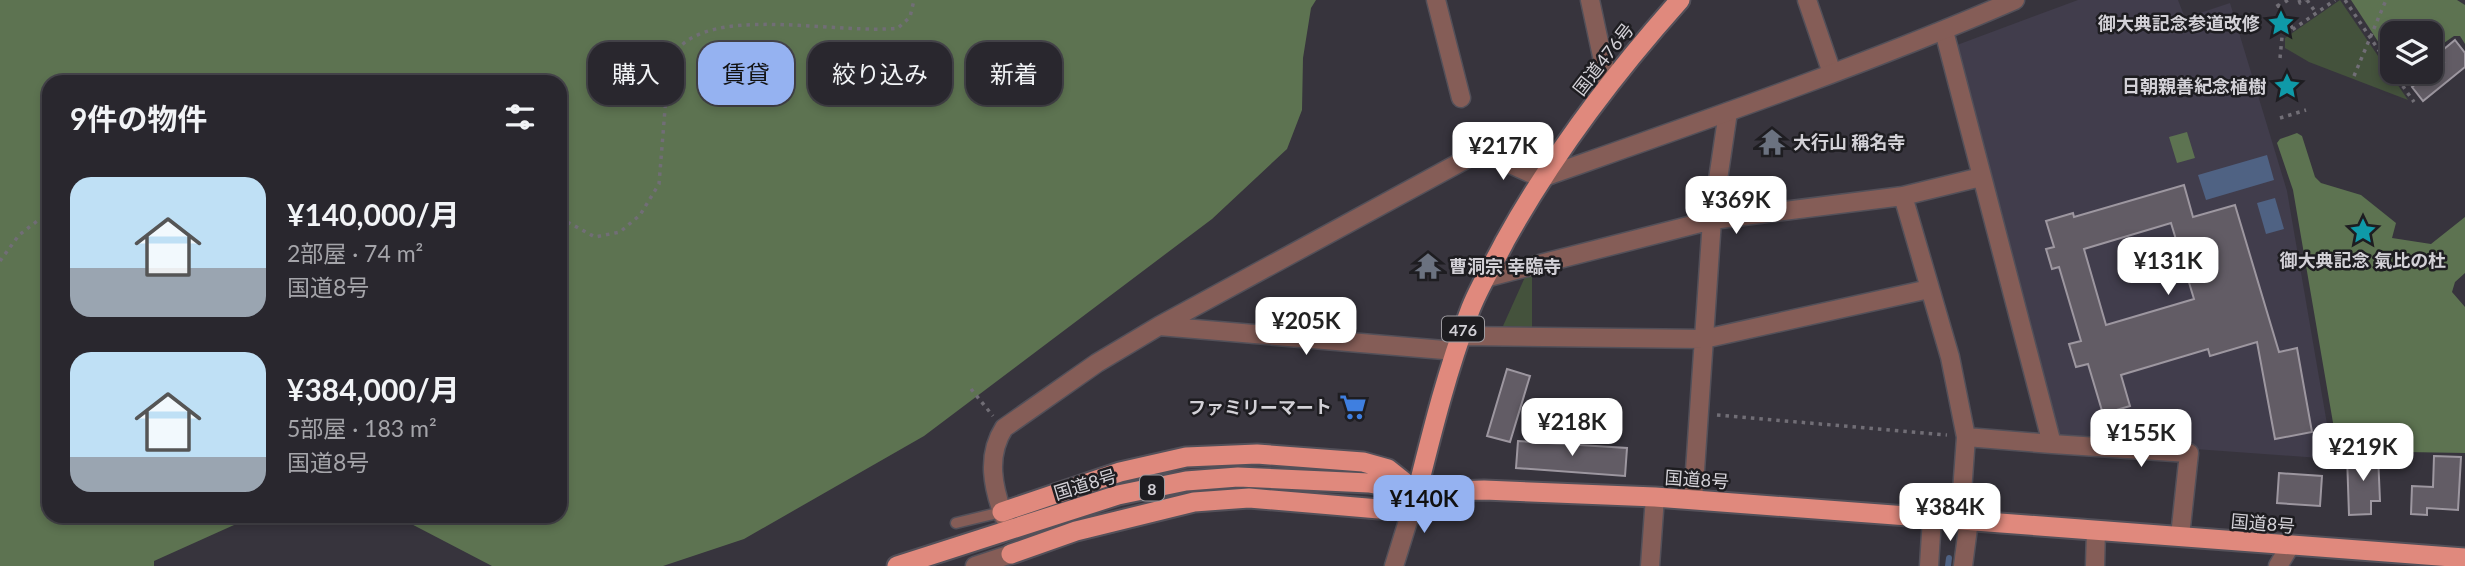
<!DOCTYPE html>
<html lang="ja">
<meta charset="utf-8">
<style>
:root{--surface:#29272e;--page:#312f36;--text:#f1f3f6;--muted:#a5a5aa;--line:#45444a;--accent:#95b2f1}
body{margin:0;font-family:Lato,"Noto Sans JP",sans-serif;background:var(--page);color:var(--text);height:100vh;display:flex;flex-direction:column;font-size:26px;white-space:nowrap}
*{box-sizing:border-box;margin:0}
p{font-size:23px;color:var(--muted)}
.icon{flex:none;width:38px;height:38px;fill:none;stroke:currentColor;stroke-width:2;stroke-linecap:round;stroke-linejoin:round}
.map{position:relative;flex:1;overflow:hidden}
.panel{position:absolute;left:42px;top:75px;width:525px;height:448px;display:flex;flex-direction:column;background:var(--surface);border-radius:21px;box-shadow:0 4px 10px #0003,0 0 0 2px var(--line)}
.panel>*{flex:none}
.top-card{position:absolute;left:588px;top:42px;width:665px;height:63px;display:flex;gap:14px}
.tools{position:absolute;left:2380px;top:21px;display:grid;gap:14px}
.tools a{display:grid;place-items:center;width:63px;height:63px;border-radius:14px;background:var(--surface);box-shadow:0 4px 10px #0003,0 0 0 2px var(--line);font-size:35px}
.price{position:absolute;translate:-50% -60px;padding:0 16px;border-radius:14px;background:#fff;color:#222;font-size:23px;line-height:46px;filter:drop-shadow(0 2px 4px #0008)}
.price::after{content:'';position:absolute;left:50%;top:42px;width:21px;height:16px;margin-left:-10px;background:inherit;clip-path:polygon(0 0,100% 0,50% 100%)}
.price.on{background:var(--accent);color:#111}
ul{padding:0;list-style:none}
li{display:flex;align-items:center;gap:21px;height:175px;padding:0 28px}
li span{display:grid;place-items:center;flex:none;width:196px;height:140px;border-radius:21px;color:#555}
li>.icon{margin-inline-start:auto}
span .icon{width:84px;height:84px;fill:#fffc;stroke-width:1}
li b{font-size:30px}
h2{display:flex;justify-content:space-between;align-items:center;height:84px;padding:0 28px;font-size:30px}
.pill{padding:0 24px;border-radius:21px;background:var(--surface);box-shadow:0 4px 10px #0003,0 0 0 2px var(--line);font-size:24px;line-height:63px}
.pill.on{background:var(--accent);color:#111}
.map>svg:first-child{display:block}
</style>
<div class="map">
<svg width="2465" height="566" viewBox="0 0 2465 566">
<rect width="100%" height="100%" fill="#37343d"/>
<path fill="#413d4c" d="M 2078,0 L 2178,0 L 2185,18 L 2230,3 L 2287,191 L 2333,459 L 2057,439 L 1957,45 Z"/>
<path fill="#44523c" d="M 2340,0 L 2408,100 L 2309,62 L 2285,48 L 2285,38 Z
M 1525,277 L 1532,277 L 1532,328 L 1503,326 Z"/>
<path fill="#5d7351" d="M 0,0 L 1316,0 L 1311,8 L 1303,58 L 1302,110 L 1287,149 L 1212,219 L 924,436 L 744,539 L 663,566 L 492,566 L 396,516 L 560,516 L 560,82 L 49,82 L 49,516 L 254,516 L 154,561 L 154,566 L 0,566 Z
M 2351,0 L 2457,0 L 2465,5 L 2465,44 L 2460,36 L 2454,36 L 2431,52 L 2431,33 L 2392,33 L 2392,63 Z
M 2187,132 L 2195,158 L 2177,163 L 2169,137 Z
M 2297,133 L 2302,136 L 2315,177 L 2321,183 L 2361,195 L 2396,223 L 2392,238 L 2431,244 L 2465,217 L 2465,273 L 2455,282 L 2452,292 L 2465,307 L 2465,453 L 2347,451 L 2337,446 L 2293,190 L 2277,143 L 2280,139 Z"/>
<path fill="#4f6283" d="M 2267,155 L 2274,180 L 2206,200 L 2198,175 Z
M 2275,198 L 2284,229 L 2266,234 L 2257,203 Z"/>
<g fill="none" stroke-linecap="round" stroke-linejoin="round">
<path stroke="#4f6283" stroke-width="6" d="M 1948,566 L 1949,558"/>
</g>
<path fill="#625c65" stroke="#9d97a0" stroke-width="2" fill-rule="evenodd" d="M 2455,40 L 2465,53 L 2465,67 L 2423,101 L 2412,87 L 2444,62 L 2438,54 Z
M 2184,185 L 2193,217 L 2235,205 L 2279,352 L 2297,348 L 2312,432 L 2275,439 L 2257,342 L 2210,356 L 2208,349 L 2121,375 L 2130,406 L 2103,414 L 2088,364 L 2076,367 L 2069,344 L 2081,341 L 2059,267 L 2052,269 L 2046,249 L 2054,247 L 2046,221 L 2073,213 L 2074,217 ZM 2171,223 L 2194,299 L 2106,325 L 2084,249 Z
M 1507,369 L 1530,376 L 1510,442 L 1487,436 Z
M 1518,441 L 1627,448 L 1625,476 L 1516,468 Z
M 2378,455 L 2380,501 L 2371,501 L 2371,514 L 2349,515 L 2347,456 Z
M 2434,456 L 2461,457 L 2458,510 L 2427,508 L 2427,515 L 2411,514 L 2412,486 L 2433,487 Z
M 2279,473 L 2322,476 L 2320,506 L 2277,503 Z"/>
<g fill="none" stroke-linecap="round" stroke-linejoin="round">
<defs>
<path id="service" d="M 956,523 L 1002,512"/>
<path id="minor" d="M 1436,0 L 1461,98
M 1590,0 L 1608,84
M 1807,0 L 1832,73
M 1944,31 L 2052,444 L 1966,437
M 1903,196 L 1950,357 L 1966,437 L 1960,520
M 1485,278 L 1712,220 L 1903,196 L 1981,177
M 1159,326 L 1456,351
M 1461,336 L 1704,339 L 1929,289
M 2052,444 L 2189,453 L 2180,536
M 1693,500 L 1712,220 L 1728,112
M 1004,517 C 993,488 986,456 1004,428 L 1097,363 L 1159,326 L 1481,151 L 1541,178
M 975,566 L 1011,554
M 1650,566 L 1655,497
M 1929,566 L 1932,518
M 1963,566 L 1969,520
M 2095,566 L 2096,530
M 2278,566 L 2290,546"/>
<path id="tertiary" d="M 1541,178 C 1700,122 1860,67 2015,0
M 1394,566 L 1417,492"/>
<path id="trunk" d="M 1417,492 C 1432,432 1447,371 1469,313 C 1478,288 1493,265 1505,241 C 1554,153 1613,75 1680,0
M 1002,512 L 1120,472 L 1186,457 L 1257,454 L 1363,462 L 1388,469 L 1413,489
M 1011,554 L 1076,531 L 1194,502 L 1249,498 L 1379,509 L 1417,492
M 897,566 L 1118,495 L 1186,481 L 1238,477 L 1369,483 L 1417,492 L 1484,490 L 1655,497 L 2465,558"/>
</defs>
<use href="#service" stroke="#535059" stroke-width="13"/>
<use href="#minor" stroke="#535059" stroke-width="21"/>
<use href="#tertiary" stroke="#535059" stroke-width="21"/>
<use href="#trunk" stroke="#535059" stroke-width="23"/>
<path stroke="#716e76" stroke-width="3.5" stroke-dasharray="3.5 5" stroke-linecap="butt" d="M 2299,0 L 2300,3 L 2305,0
M 2307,0 L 2316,13
M 2345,0 L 2392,70
M 2277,4 L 2293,29
M 2278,7 L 2288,0
M 2280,58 L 2282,37 L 2335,0
M 2393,72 L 2414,102
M 2354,76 L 2386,0
M 2280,118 L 2306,110
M 560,218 L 595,237 L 620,232 L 640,215 L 659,184 L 668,72 C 671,60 674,52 683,44 C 726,7 843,35 898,28 L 910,17 L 914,0
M 0,261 L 19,235 L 49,212
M 971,389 L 993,416
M 1717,415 L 1947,435"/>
<use href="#service" stroke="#855d57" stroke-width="10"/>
<use href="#minor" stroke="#855d57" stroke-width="18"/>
<use href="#tertiary" stroke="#855d57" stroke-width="18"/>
<use href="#trunk" stroke="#e0897d" stroke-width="19"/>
</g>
<defs>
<symbol id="sight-bare" viewBox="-9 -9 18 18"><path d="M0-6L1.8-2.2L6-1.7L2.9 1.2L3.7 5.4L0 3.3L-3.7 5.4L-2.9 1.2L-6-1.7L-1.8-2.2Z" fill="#0f9aa8" stroke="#1e1d21" stroke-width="2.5" paint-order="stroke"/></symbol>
<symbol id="temple-bare" viewBox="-9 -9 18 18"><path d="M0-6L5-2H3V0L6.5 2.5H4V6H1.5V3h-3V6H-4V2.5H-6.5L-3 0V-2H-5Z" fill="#6b7280" stroke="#1e1d21" stroke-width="2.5" paint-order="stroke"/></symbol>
<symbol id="supermarket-bare" viewBox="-9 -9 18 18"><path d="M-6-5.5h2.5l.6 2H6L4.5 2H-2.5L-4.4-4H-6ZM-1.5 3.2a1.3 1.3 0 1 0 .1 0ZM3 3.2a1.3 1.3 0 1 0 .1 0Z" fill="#3f7fe0" stroke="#1e1d21" stroke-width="2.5" paint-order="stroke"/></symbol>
</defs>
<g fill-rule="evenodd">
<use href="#sight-bare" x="2262" y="4" width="38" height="38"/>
<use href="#sight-bare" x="2268" y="67" width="38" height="38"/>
<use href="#temple-bare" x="1753" y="123" width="38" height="38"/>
<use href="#sight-bare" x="2344" y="212" width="38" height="38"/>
<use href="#temple-bare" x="1409" y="247" width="38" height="38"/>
<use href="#supermarket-bare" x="1334" y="388" width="38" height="38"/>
</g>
<g text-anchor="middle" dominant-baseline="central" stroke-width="5" stroke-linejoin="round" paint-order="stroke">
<g fill="#1e1d21" stroke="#9d9ba0" stroke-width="2">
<rect x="1442" y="316.5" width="42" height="25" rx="5"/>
<rect x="1140" y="475.5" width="24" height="25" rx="5"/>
</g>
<g font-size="16" font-weight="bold" fill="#d3d1d7">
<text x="1463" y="329">476</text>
<text x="1152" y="488">8</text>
</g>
<g font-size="18" font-weight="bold" fill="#d3d1d7" stroke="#1e1d21" text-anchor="end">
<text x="2260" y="23">御大典記念参道改修</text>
<text x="2266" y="86">日朝親善紀念植樹</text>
<text x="1793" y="142" text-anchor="start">大行山 稱名寺</text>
<text x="2363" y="260" text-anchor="middle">御大典記念 氣比の杜</text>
<text x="1449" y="266" text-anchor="start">曹洞宗 幸臨寺</text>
<text x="1332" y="407">ファミリーマート</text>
</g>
<g font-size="18" fill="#d3d1d7" stroke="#1e1d21">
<text transform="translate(1603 59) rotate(-52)">国道476号</text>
<text transform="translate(1697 479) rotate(4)">国道8号</text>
<text transform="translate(1085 484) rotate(-17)">国道8号</text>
<text transform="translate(2263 523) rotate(5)">国道8号</text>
</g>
</g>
</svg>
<div class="tools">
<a><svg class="icon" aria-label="layers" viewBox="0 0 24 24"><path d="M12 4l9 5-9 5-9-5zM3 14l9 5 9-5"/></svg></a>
</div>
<b class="price" style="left:1503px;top:182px">¥217K</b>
<b class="price" style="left:1736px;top:236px">¥369K</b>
<b class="price" style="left:2168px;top:297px">¥131K</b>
<b class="price" style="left:1306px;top:357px">¥205K</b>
<b class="price" style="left:1572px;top:458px">¥218K</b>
<b class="price" style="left:2141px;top:469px">¥155K</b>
<b class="price" style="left:2363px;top:483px">¥219K</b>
<b class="price on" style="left:1424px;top:535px">¥140K</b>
<b class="price" style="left:1950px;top:543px">¥384K</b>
<div class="top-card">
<a class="pill">購入</a>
<a class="pill on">賃貸</a>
<a class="pill">絞り込み</a>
<a class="pill">新着</a>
</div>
<section class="panel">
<h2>9件の物件<svg class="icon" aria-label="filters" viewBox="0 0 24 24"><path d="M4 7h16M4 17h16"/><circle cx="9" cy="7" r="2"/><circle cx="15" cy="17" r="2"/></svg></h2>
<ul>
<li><span style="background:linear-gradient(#bfe0f5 65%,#9aa5b1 0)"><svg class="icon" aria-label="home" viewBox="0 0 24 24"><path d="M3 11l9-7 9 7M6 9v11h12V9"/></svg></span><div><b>¥140,000/月</b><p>2部屋 · 74 m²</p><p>国道8号</p></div></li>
<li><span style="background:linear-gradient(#bfe0f5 75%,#9aa5b1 0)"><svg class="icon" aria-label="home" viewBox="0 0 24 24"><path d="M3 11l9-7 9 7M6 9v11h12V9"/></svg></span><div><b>¥384,000/月</b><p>5部屋 · 183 m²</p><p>国道8号</p></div></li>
</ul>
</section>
</div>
